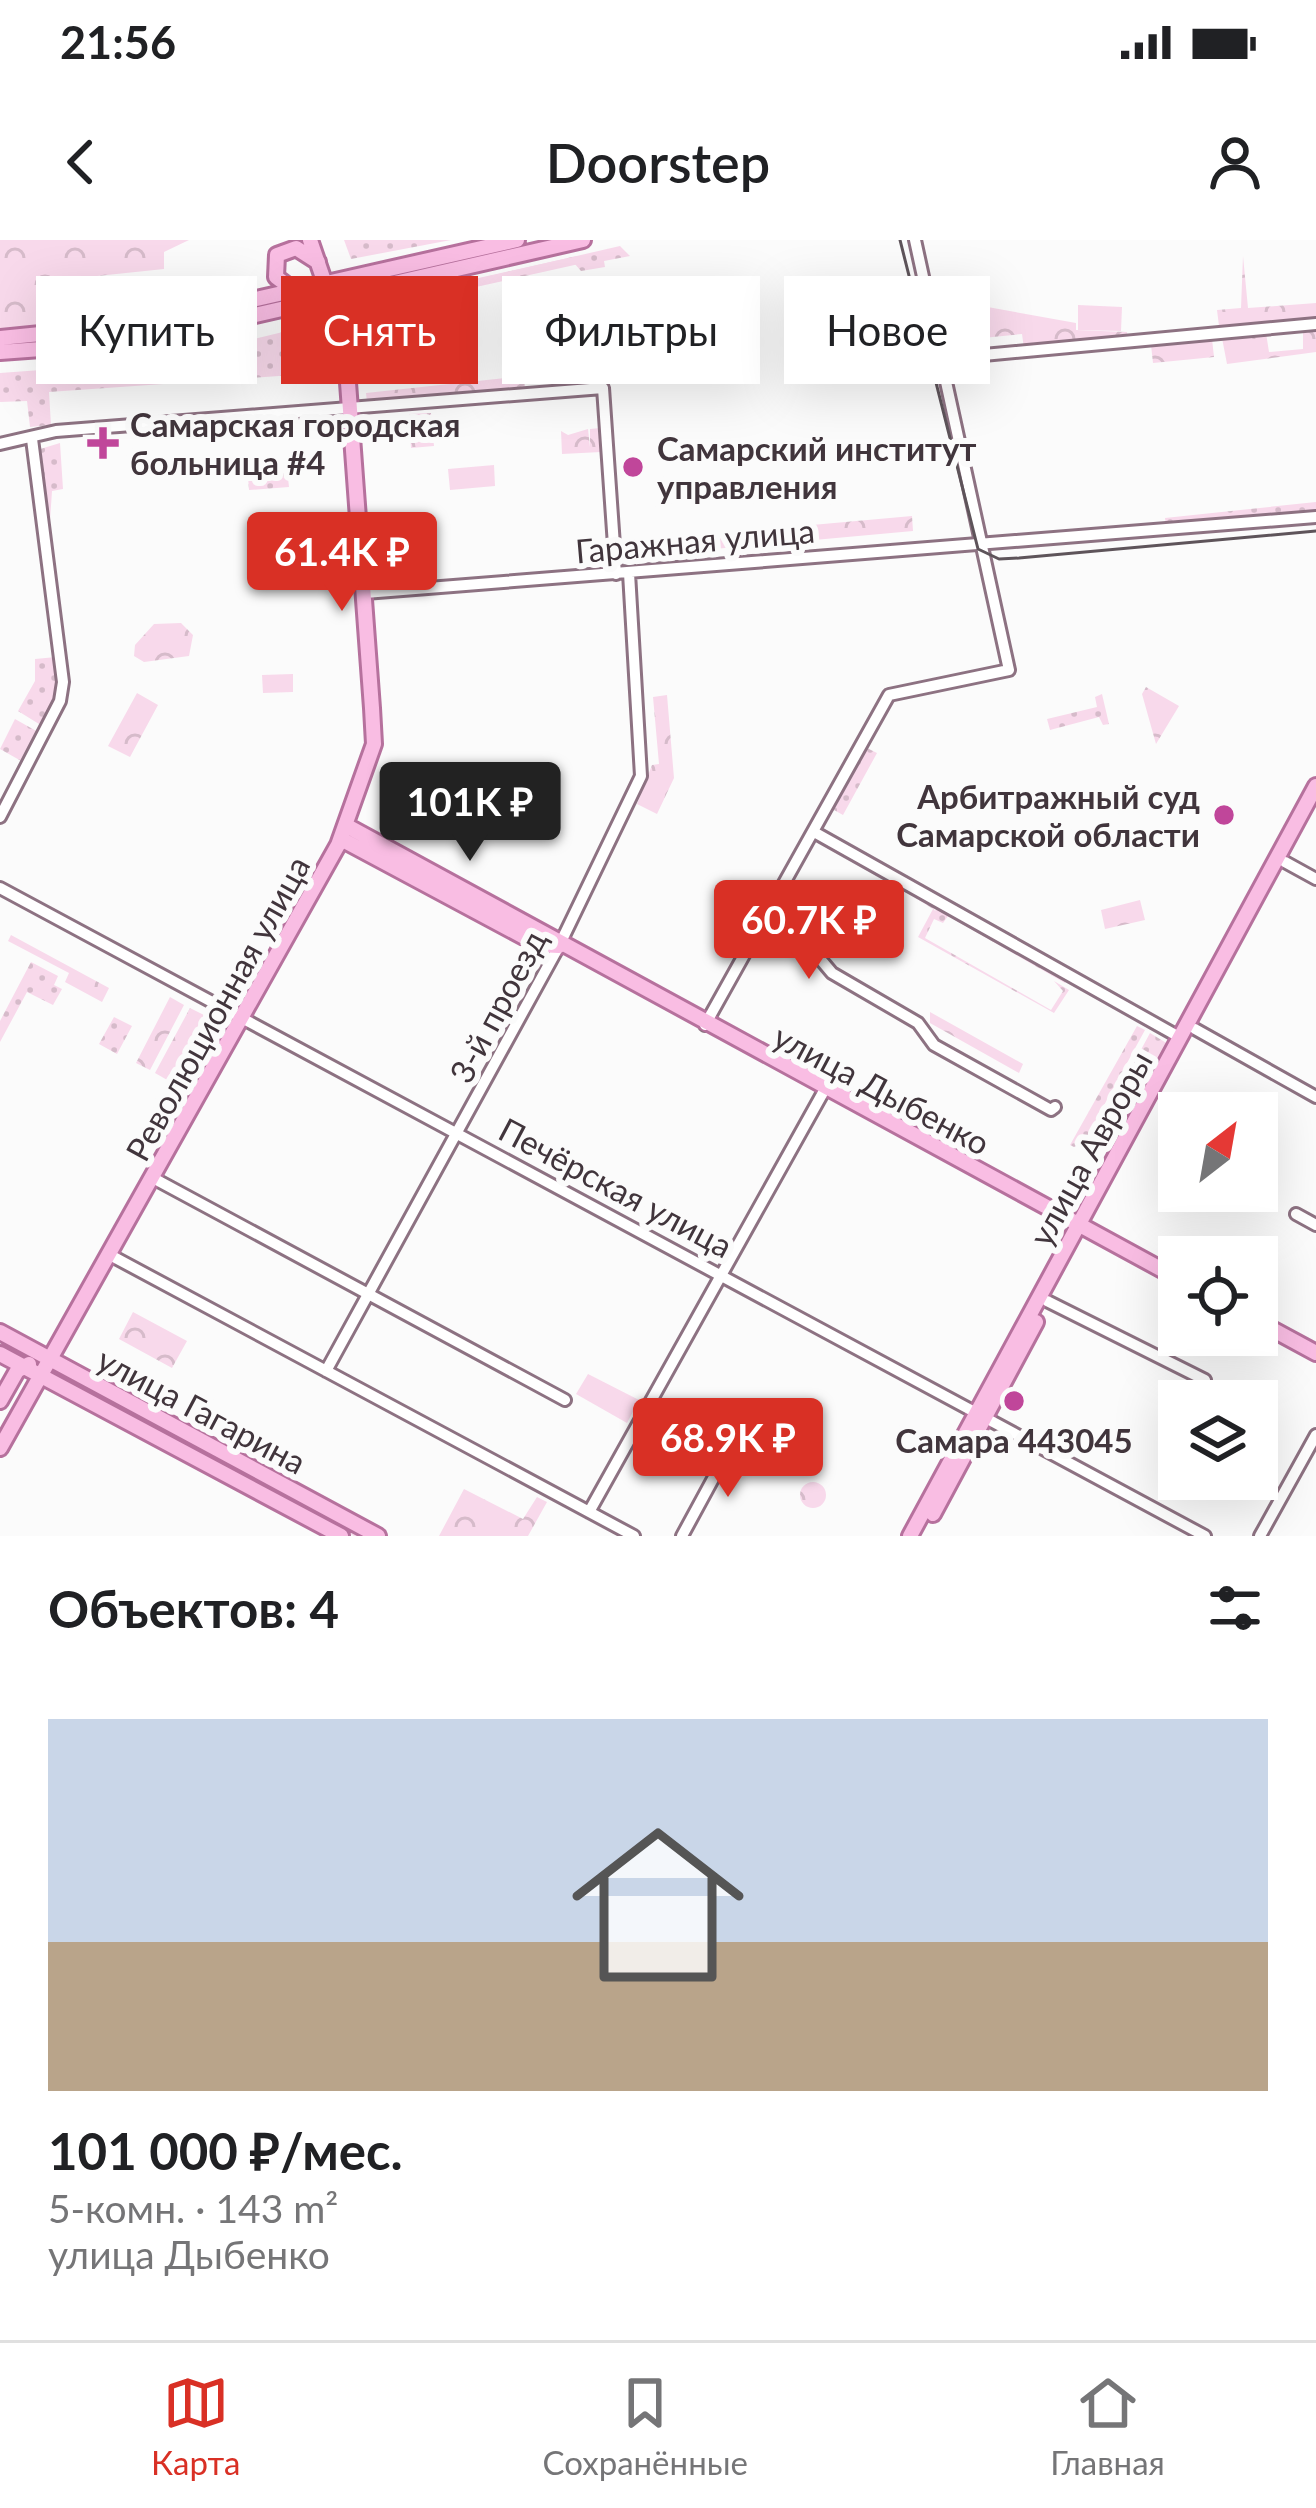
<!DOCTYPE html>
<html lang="ru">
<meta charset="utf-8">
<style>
:root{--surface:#fff;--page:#f6f6f6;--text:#202124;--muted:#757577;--line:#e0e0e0;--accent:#d93025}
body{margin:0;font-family:Lato,sans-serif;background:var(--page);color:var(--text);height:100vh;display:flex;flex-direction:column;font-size:45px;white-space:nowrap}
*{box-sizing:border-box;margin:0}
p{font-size:39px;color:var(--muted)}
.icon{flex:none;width:66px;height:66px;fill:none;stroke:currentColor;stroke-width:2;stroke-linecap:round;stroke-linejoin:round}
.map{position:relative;height:1296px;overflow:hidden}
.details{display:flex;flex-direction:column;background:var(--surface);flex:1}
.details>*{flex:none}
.hud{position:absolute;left:36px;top:36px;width:1245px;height:108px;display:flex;gap:24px}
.needle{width:78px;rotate:31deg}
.buttons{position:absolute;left:1158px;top:852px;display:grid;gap:24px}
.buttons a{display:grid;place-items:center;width:120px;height:120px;border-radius:0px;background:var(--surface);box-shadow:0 12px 48px #0002;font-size:60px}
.price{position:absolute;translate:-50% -102px;padding:0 27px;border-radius:12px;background:var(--accent);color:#fff;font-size:39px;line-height:78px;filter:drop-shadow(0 3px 6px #0008)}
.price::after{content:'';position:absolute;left:50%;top:72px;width:36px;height:27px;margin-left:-18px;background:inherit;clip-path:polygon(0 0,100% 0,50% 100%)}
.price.active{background:#222;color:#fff}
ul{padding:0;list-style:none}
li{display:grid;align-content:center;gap:24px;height:636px;padding:0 48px}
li+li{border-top:3px solid var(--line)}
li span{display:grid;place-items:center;height:372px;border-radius:0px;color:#555}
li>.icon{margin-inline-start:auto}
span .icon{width:216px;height:216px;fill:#fffc;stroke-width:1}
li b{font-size:51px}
h2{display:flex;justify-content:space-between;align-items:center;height:144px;padding:0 48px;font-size:51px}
.tag{padding:0 42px;border-radius:0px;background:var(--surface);box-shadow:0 12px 48px #0002;font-size:42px;line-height:108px}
.tag.active{background:var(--accent);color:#fff}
.status{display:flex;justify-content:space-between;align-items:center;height:84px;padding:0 60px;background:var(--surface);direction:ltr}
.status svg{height:33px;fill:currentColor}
header{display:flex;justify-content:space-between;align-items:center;height:156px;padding:0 48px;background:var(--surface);font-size:54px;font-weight:600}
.menu{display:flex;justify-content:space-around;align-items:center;height:168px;border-top:3px solid var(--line);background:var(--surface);font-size:33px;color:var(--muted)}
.menu a{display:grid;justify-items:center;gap:6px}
.menu .active{color:var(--accent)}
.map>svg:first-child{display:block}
</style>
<div class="status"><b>21:56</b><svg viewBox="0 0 49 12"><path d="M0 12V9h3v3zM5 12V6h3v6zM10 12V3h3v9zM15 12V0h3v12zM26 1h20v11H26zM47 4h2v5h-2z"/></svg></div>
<header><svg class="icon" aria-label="back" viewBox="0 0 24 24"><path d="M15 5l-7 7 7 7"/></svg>Doorstep<svg class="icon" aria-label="person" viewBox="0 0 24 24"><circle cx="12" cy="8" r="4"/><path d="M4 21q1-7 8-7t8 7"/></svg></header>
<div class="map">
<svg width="1316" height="1296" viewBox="0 0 1316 1296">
<defs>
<pattern id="grass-dots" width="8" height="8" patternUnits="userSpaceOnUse" patternTransform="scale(3)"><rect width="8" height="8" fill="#f8d9eb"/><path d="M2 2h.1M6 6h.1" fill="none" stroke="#d6bbca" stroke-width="1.8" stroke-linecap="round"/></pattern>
<pattern id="forest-crowns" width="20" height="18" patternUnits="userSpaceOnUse" patternTransform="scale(3)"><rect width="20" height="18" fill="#f8d9eb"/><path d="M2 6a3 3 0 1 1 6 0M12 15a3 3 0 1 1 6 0" fill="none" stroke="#d6bbca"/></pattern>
</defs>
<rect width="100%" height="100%" fill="#fbfbfb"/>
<path fill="url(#grass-dots)" d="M 344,0 L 451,0 L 351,19 Z
M 620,6 L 630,16 L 604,21 L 605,27 L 581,31 L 574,23 L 474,46 L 468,41 Z
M 166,63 L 173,73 L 105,80 L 110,69 Z
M 320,83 L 331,93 L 336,132 L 49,152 L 51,185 L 30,187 L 27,161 L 0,162 L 0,133 L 164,121 Z
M 60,203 L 63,249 L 52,251 L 50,281 L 37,210 Z
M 296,214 L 303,237 L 288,238 L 289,247 L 249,250 L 248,236 L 292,233 L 291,215 Z
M 1316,262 L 1316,271 L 1166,286 L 1165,278 Z
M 56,417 L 56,460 L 39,484 L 18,471 L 35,441 L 35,419 Z
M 1102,454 L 1109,484 L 1103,485 L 1099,477 L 1050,490 L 1047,479 L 1097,467 L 1095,457 Z
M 15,479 L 38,492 L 23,522 L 0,509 Z
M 867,508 L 877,513 L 843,575 L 834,570 Z
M 924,651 L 935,671 L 940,663 L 1067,738 L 1065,743 L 948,676 L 943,683 L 934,679 L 925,698 L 1051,770 L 1063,751 L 1054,741 L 1069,750 L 1054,773 L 918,697 L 933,669 L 919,660 Z
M 31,722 L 58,736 L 54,745 L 62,749 L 53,765 L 27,752 L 0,802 L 0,781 Z
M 114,777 L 132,786 L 117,814 L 99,804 Z
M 1137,786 L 1145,790 L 1084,902 L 1074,907 L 1070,905 Z
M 1150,793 L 1168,804 L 1121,887 L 1104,877 L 1121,863 L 1115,858 Z
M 68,1136 L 367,1296 L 354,1296 L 66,1141 Z"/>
<path fill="url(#forest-crowns)" d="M 0,0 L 189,0 L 164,12 L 164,29 L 59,40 L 63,61 L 84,66 L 90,86 L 0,90 Z
M 577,16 L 579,24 L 476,47 L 474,39 Z
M 1243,16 L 1248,68 L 1316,63 L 1316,77 L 1219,86 L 1217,70 L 1241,68 Z
M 944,38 L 949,60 L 1076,83 L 1076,90 L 1127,92 L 1128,100 L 1024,109 L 1022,94 L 952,101 L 938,39 Z
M 1303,89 L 1316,89 L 1316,112 L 1227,124 L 1222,98 L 1266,93 L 1269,112 L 1303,109 Z
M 1212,99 L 1214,117 L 1153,123 L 1151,105 Z
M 524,136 L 525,150 L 367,162 L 366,153 Z
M 431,173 L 434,206 L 411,208 L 409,174 Z
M 600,188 L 601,212 L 562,214 L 561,191 L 568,195 L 588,189 L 590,207 L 590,189 Z
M 215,220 L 216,235 L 166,239 L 165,224 Z
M 912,276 L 913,291 L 714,309 L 712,294 Z
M 181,383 L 193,395 L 189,416 L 144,422 L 134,416 L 135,405 L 154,384 Z
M 1146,447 L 1179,466 L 1156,504 L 1142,454 Z
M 137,453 L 158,465 L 130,517 L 108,506 Z
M 667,455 L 674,538 L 657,574 L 637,564 L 652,525 L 659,524 L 653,457 Z
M 1140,660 L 1145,680 L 1105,689 L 1101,670 Z
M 11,695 L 109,748 L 102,762 L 65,742 L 69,733 L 8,701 Z
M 170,757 L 184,765 L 150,830 L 136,823 Z
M 190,768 L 204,775 L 169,841 L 155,833 Z
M 930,772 L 1023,824 L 1019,833 L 930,783 Z
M 133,1072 L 187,1101 L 172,1128 L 119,1099 Z
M800 1255a13 13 0 1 1 26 0a13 13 0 1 1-26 0Z
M 464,1249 L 523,1279 L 537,1257 L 547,1262 L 528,1296 L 439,1296 Z"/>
<path fill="#f8d9eb" d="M 1078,65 L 1122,67 L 1121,91 L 1078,90 Z
M 494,225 L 495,246 L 450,250 L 448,229 Z
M 293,434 L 293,452 L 263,453 L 262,435 Z
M 588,1134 L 639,1160 L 627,1183 L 576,1154 Z
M 760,1164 L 771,1175 L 755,1203 L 742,1204 L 738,1193 Z"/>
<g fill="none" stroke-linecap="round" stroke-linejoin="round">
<defs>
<path id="minor" d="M 941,119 L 1316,84
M 0,204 L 56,191 L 603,148 L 616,334
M 365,353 L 1316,277
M 0,577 L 60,461 L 63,442 L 32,199
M 814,592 L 1181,798
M 1285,622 L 1316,639
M 0,648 L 1205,1296
M 762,683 L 816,714 L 832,733 L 918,783 L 934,805 L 1051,870 L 1055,867
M 705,785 L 889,455 L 1009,430 L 915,0
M 1195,789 L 1316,857
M 153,938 L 565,1160
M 1252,951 L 1263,956
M 1296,974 L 1316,985
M 110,1015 L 634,1296
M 1047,1061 L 1205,1140
M 326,1131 L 559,706 L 641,536 L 629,333
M 589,1272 L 825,849
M 682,1296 L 733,1202
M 1260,1296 L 1316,1195"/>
<path id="major" d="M 296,52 L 276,37 L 277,15 L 296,8 L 318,22
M 340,78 L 364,93 L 381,85 L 382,64 L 361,51
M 0,98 L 150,83 L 517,0
M 0,112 L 137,102 L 583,0
M 347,586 L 1179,1039
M 341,599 L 539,705 L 559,706
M 1257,1081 L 1316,1113
M 0,1092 L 378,1296
M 0,1114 L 341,1296
M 0,1161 L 17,1131 L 29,1124
M 0,1208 L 338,605 L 374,504 L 372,468 L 345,102 L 310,0
M 933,1274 L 1036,1082
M 910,1296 L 1316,546"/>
</defs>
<use href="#minor" stroke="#8d7282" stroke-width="16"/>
<use href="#major" stroke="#b6719d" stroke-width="20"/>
<use href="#minor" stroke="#fff" stroke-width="10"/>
<use href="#major" stroke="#f9bde3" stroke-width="14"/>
<path stroke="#5e545a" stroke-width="3" d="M 900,0 L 978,309 L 999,319 L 1019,318 L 1316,291"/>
</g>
<g fill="#c0469a" stroke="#fbfbfb" stroke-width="4.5">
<path d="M97 185h12v12h12v12h-12v12h-12v-12h-12v-12h12z"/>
<circle cx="633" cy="227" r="12"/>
<circle cx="1224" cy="575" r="12"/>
<circle cx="1014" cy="1161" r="12"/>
</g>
<g text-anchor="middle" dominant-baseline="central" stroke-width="12" stroke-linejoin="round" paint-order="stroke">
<g font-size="33" font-weight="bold" fill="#41353c" stroke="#fbfbfb" text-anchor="start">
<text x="130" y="184">Самарская городская<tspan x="130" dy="38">больница #4</tspan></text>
<text x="657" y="208">Самарский институт<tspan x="657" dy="38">управления</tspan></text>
<text x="1200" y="556" text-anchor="end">Арбитражный суд<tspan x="1200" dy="38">Самарской области</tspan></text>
<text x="1014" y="1200" text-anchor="middle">Самара 443045</text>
</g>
<g font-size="33" fill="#41353c" stroke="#fbfbfb">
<text transform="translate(695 300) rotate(-5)">Гаражная улица</text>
<text transform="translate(497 766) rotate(-62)">3-й проезд</text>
<text transform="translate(217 768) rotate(-61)">Революционная улица</text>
<text transform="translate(882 849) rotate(28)">улица Дыбенко</text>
<text transform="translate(1090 908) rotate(-61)">улица Авроры</text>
<text transform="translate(616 947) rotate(28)">Печёрская улица</text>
<text transform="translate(202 1170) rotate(28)">улица Гагарина</text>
</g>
</g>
</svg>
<div class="buttons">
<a><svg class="needle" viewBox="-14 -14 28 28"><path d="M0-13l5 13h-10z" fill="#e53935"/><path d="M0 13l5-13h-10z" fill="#757577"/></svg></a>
<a><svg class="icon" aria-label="locate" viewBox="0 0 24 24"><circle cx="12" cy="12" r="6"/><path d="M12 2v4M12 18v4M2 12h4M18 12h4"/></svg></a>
<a><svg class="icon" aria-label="layers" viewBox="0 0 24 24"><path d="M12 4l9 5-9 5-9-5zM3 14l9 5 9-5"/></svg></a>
</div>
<b class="price" style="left:342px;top:374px">61.4K ₽</b>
<b class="price active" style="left:470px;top:624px">101K ₽</b>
<b class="price" style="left:809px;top:742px">60.7K ₽</b>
<b class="price" style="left:728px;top:1260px">68.9K ₽</b>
<div class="hud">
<a class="tag">Купить</a>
<a class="tag active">Снять</a>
<a class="tag">Фильтры</a>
<a class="tag">Новое</a>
</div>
</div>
<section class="details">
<h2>Объектов: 4<svg class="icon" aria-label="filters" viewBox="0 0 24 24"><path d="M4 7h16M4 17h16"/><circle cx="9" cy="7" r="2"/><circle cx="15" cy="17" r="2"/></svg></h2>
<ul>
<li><span style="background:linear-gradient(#c9d6e8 60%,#b9a48a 0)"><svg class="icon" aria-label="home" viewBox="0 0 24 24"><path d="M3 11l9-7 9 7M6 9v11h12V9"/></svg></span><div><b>101 000 ₽/мес.</b><p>5-комн. · 143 m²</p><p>улица Дыбенко</p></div></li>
</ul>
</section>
<nav class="menu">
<a class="active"><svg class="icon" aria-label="map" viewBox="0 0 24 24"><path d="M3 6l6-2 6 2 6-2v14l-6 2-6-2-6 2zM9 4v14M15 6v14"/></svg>Карта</a>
<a><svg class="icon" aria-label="saved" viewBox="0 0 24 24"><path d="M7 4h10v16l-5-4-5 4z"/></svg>Сохранённые</a>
<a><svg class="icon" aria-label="home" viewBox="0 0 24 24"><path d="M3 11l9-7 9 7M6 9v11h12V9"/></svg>Главная</a>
</nav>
